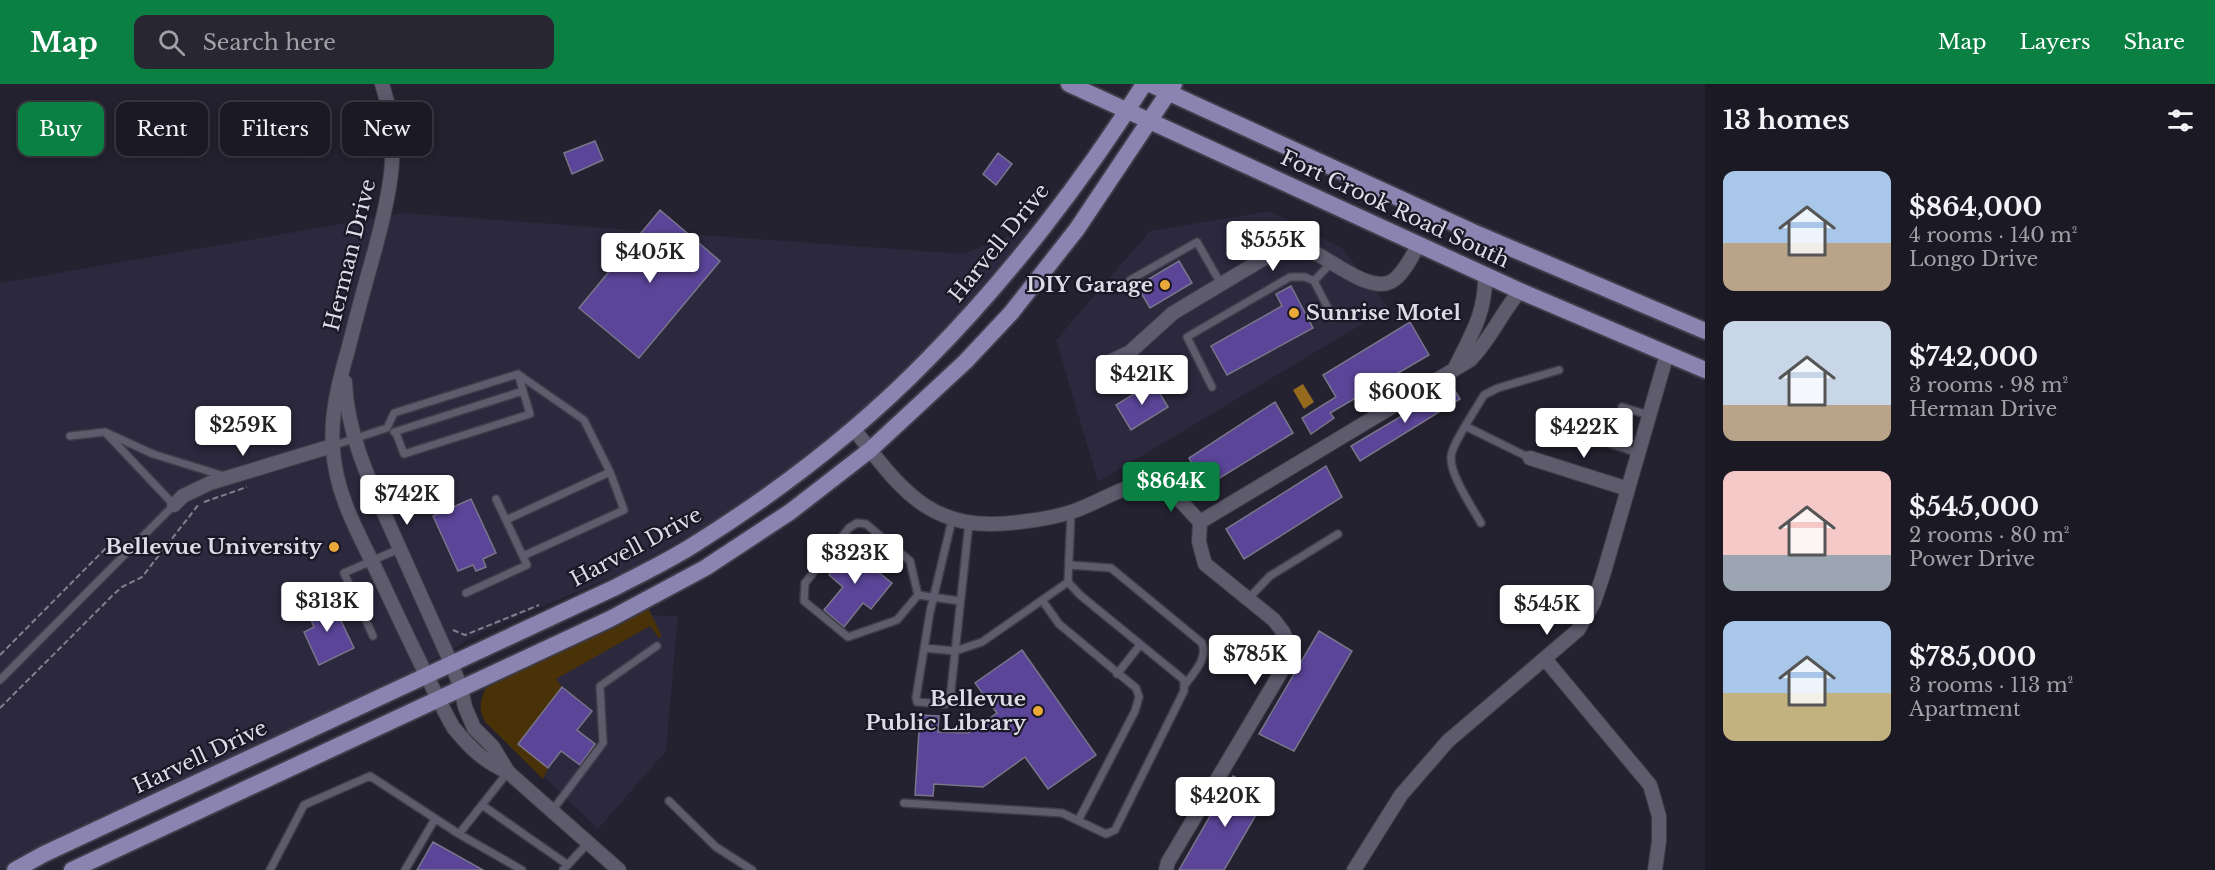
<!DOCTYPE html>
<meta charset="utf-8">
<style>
:root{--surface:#1b1924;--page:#282631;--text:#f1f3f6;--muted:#a0a0a6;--line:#393841;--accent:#0b8043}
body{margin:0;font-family:"Libre Baskerville",serif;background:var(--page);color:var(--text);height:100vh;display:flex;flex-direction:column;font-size:22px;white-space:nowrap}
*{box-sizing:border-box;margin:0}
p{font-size:20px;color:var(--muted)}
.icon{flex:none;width:33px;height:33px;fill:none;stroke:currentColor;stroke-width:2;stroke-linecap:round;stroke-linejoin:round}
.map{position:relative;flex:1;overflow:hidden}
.details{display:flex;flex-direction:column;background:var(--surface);width:510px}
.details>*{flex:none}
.hud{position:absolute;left:18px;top:18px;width:570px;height:54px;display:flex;gap:12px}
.price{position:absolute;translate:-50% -51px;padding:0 14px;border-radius:6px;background:#fff;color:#222;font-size:20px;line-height:39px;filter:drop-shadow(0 2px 3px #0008)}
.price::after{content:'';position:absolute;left:50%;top:36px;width:18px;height:14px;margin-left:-9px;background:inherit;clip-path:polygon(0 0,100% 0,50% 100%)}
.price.on{background:var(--accent);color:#fff}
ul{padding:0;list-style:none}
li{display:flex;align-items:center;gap:18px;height:150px;padding:0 18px}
li span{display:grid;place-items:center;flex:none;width:168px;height:120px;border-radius:12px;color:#555}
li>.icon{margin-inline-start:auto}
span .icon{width:72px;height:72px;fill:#fffc;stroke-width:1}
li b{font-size:26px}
h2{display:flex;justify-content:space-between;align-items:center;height:72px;padding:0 18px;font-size:26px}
.tag{padding:0 21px;border-radius:12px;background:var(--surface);box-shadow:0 3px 15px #0003,0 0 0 2px var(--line);font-size:21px;line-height:54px}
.tag.on{background:var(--accent);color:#fff}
header{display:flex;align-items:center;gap:36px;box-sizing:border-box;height:84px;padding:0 30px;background:var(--accent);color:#fff}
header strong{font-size:28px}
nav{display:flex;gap:33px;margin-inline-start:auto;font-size:21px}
.search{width:420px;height:54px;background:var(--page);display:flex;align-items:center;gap:15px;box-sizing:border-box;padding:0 21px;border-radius:12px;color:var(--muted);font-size:22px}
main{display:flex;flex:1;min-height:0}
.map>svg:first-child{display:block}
</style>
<header>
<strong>Map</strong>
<div class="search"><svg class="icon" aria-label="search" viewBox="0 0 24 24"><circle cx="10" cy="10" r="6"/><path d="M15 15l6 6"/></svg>Search here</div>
<nav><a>Map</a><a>Layers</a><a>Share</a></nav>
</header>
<main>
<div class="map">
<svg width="1705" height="786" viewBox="0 0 1705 786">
<rect width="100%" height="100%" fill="#242130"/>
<path fill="#2c283d" d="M 1270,127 L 1342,164 L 1389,224 L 1098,398 L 1056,256 L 1150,147 Z
M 404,129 L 963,170 L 1036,141 L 989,199 L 928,266 L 850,336 L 774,398 L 711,439 L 626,487 L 484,547 L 381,605 L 41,764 L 0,786 L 0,199 Z
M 637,531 L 678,532 L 666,667 L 598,745 L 498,648 L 535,587 Z"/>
<path fill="#493108" d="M 648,524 L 662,552 L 659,554 L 650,542 L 556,595 L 562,603 L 518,660 L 548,684 L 543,695 L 485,638 C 478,624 480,617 486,603 Z"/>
<path fill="#95691e" d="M 1303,300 L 1314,318 L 1304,325 L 1293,306 Z"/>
<path fill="#5a4598" stroke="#797689" stroke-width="1.5" d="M 595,57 L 603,76 L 572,90 L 564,69 Z
M 998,69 L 1012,80 L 996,101 L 983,90 Z
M 660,126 L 720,177 L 639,274 L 579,224 Z
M 1179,177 L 1192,199 L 1150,224 L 1137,202 Z
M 1291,202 L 1313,244 L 1227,291 L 1211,262 L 1282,222 L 1276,210 Z
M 1410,238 L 1429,271 L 1330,329 L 1334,334 L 1311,350 L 1302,334 L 1336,313 L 1323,291 Z
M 1153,298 L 1168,323 L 1131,346 L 1116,321 Z
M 1452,302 L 1460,315 L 1360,377 L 1351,362 Z
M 1275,318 L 1293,349 L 1205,403 L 1189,374 Z
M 1326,382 L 1342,413 L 1244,475 L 1226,445 Z
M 471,415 L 496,469 L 483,475 L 486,483 L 476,487 L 473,481 L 458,487 L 433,432 Z
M 844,459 L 865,477 L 875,477 L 877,487 L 892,499 L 871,525 L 863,519 L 844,543 L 824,526 L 843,503 L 829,491 L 837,481 L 831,476 Z
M 331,516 L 354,564 L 319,581 L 304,548 L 314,543 L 307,527 Z
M 1319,547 L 1352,567 L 1294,667 L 1259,650 Z
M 1022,566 L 1096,671 L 1048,705 L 1025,673 L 983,703 L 934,700 L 933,712 L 915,711 L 920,631 L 939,632 L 938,648 L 968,649 L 997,629 L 975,599 Z
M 562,603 L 592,627 L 577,646 L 595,660 L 580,681 L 561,667 L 548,684 L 518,660 Z
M 1233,692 L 1267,712 L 1224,786 L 1179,786 Z
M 433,758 L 483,786 L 417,786 Z"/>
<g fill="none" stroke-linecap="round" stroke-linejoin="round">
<defs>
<path id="service" d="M 1130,196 L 1197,158 L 1221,200
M 1314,197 L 1333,234
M 1212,303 L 1187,253 L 1290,193 L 1305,193 L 1314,197 L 1332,178
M 1622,323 L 1649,331
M 1465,342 L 1484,311 L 1498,304 L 1559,286
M 394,348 L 523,307
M 70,352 L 105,348 L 153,370 L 224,392
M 1611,360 L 1638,369
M 332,362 L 387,344 L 394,329 L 518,290 L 530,330 L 404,370 L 396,349
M 506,436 L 610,388 L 584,336 L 518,290
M 952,436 L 930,528 L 916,614 L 917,618 L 946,620 L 950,615 L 969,439
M 1481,439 C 1472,423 1450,391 1451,373 C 1452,362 1460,352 1465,342 L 1530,374
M 523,472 L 624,426 L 610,388
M 1069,481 L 1111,484 L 1202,559 C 1208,575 1194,588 1185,601
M 466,509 L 527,481 L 496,415
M 918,511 L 897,536 L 848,553 L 804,517 L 805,499 L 849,444 L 857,439 L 866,440 L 910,477 L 918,511 L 960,517
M 1248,515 L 1270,492 L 1338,450
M 1042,516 L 1059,540 L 1136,604 L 1139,613 L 1135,627 L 1079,735
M 373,552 L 344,489 L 399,465
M 924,564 L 955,567 L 982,558 L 1068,498 L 1071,428
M 1117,590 L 1140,561
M 0,596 L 174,421 L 105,348
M 669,717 L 716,763 L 752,786
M 904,719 L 1062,729 L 1106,750 L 1115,746 L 1184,607 L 1184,596 L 1080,511 L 1068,498
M 482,721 L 568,781
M 552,727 L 603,659 L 600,602 L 657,562
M 459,750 L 508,688
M 270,786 L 304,721 L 370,692 L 459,750 L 522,786
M 405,786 L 435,735
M 563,786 L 588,759"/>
<path id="minor" d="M 382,0 C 402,60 390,110 374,169 C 365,201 356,234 348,266 C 339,297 330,332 333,364 C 335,411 361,454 381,496 C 404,545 427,595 453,643 C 470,664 483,677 508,688 L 619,786
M 1105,280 L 1130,268 L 1173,229 L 1283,163 C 1291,163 1299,162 1307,165 C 1329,173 1373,214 1395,195 C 1405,187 1412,172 1419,160
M 1455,284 C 1471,251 1486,229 1485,191
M 345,298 C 347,350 370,398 391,445 C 411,490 431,534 451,579 L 461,604 L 465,623 L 474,644 L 493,663 L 508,688
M 853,344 C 903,408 931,450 1020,438 C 1038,436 1057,433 1074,427 C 1097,419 1118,405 1142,399 C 1149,398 1157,399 1164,399 L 1200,438 L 1199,458 L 1205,480 L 1274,536 L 1283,548 L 1289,561 L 1287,578 L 1168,778 L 1166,786
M 1530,374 L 1628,405
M 174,421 L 183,412 L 210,399 L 332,362
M 1200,438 L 1470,276 C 1491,255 1501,229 1520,207
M 1545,575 L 1650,701 L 1659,732 L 1659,757 L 1655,786
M 1354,786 L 1401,711 L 1448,657 L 1578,546 L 1594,518 L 1604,488 L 1667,270"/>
<path id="primary" d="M 1069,0 L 1520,207 L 1705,286
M 1150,0 L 1473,148 L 1705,247
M 15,786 L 44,770 L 616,503 C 643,489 670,476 695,460 C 778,408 861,344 929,274 C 1008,194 1084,96 1144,0
M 72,786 L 610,535 L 705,484 L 790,428 L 870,366 L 965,278 L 1011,229 L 1077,145 L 1174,0"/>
</defs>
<use href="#service" stroke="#3f3c49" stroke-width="10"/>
<use href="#minor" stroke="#3f3c49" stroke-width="16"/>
<use href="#primary" stroke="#3f3c49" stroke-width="20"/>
<path stroke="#82808c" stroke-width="2" stroke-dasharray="6 3" stroke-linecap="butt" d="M 204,418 L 247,403
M 453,546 L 465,551 L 539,521
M 0,571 L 108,462
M 0,624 L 112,512 L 122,503 L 142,493 L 199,420"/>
<use href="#service" stroke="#5d5b6c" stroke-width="7"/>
<use href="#minor" stroke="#5d5b6c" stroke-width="14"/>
<use href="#primary" stroke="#8b83b0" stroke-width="16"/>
</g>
<g fill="#eba93a" stroke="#1a1826" stroke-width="2">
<circle cx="1165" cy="201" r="6"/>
<circle cx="1294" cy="229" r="6"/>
<circle cx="334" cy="463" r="6"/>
<circle cx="1038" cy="627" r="6"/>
</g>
<g text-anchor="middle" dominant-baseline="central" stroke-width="4.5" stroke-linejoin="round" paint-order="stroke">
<g font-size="21" fill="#dddce6" stroke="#1a1826">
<text transform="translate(1395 125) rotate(25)">Fort Crook Road South</text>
<text transform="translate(999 159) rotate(-51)">Harvell Drive</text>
<text transform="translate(350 171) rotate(-76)">Herman Drive</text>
<text transform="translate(636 463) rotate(-28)">Harvell Drive</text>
<text transform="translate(200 673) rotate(-25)">Harvell Drive</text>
</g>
<g font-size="21" font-weight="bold" fill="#dddce6" stroke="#1a1826" text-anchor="end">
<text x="1153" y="201">DIY Garage</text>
<text x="1306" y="229" text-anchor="start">Sunrise Motel</text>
<text x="322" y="463">Bellevue University</text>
<text x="1026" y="615">Bellevue<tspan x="1026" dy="24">Public Library</tspan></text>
</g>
</g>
</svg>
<b class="price" style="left:1273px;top:188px">$555K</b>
<b class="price" style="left:650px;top:200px">$405K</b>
<b class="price" style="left:1142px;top:322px">$421K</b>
<b class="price" style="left:1405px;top:340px">$600K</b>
<b class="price" style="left:243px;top:373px">$259K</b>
<b class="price" style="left:1584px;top:375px">$422K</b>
<b class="price on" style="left:1171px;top:429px">$864K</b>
<b class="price" style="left:407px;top:442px">$742K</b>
<b class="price" style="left:855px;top:501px">$323K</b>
<b class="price" style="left:327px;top:549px">$313K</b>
<b class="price" style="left:1547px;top:552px">$545K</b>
<b class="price" style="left:1255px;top:602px">$785K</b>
<b class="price" style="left:1225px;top:744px">$420K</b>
<div class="hud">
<a class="tag on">Buy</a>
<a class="tag">Rent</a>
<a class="tag">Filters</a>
<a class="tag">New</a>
</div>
</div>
<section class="details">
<h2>13 homes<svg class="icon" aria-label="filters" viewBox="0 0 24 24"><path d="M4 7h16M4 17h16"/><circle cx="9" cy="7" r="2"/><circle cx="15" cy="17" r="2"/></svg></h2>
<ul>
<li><span style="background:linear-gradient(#a9c7e8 60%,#b9a48a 0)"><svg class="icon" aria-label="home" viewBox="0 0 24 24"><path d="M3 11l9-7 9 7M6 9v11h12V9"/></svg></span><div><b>$864,000</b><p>4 rooms · 140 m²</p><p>Longo Drive</p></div></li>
<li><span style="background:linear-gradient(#c9d6e8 70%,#b9a48a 0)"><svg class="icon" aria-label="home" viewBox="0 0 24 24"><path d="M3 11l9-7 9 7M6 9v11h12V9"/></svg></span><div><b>$742,000</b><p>3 rooms · 98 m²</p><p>Herman Drive</p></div></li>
<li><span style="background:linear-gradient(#f6c9c9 70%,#9aa5b1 0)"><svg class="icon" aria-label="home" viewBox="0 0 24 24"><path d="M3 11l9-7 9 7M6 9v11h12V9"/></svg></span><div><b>$545,000</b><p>2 rooms · 80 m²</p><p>Power Drive</p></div></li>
<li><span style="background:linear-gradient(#a9c7e8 60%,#c2b280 0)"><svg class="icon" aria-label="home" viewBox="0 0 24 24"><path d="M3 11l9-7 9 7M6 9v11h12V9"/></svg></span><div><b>$785,000</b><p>3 rooms · 113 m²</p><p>Apartment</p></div></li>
</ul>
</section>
</main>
